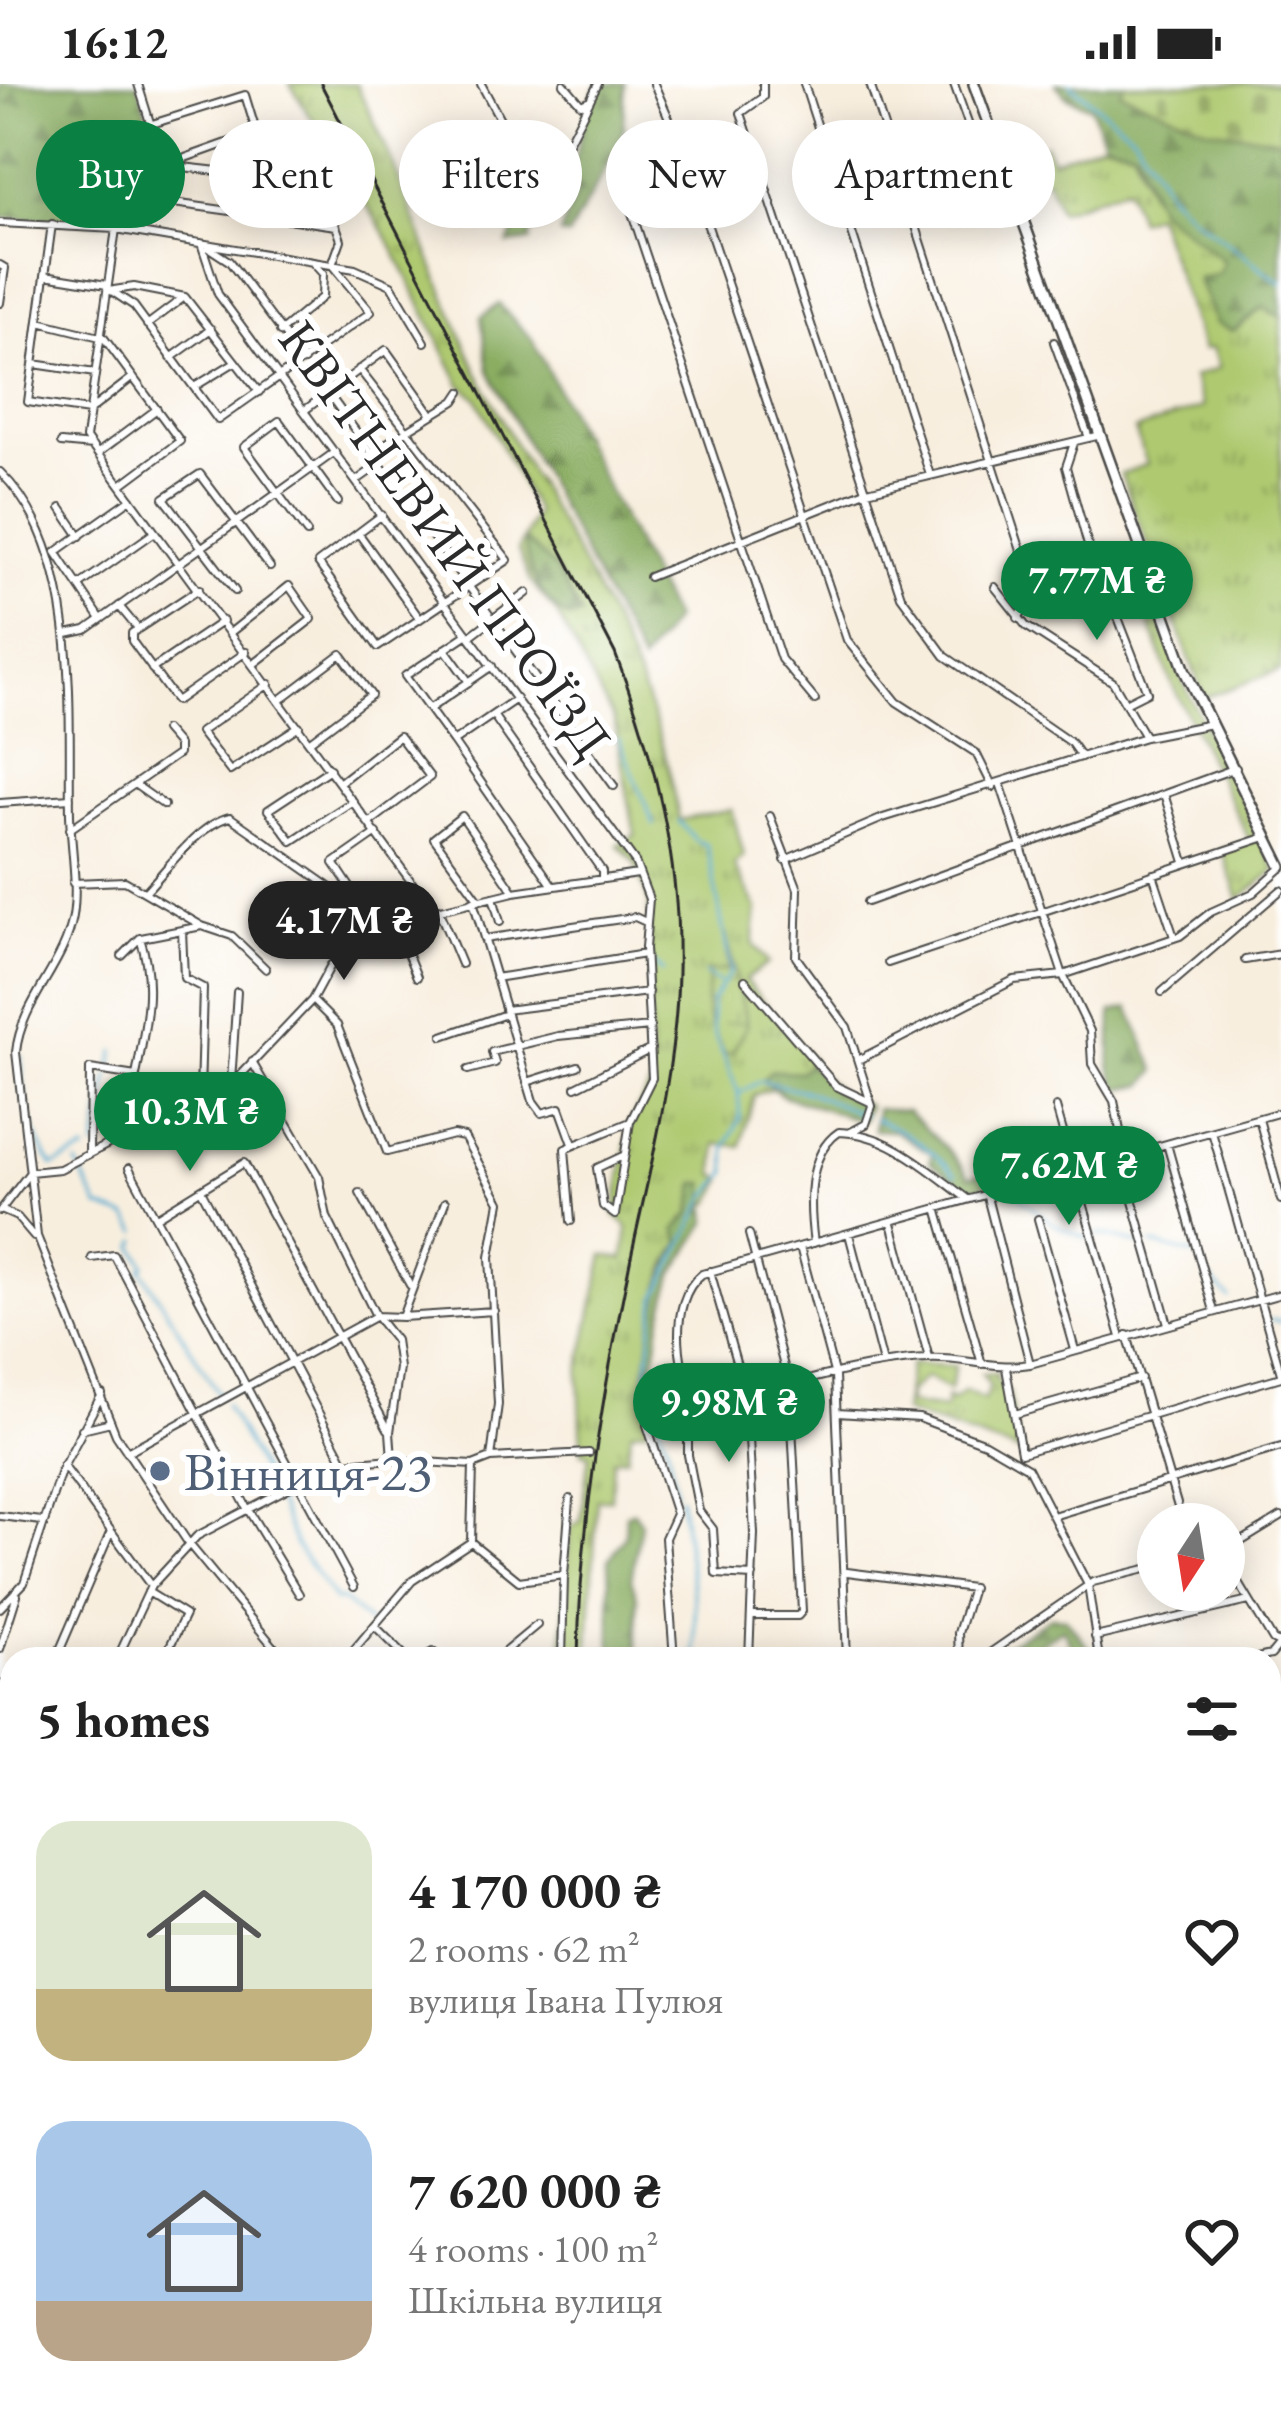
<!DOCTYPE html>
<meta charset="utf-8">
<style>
:root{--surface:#fff;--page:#f6f6f6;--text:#222;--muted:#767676;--accent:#0b8043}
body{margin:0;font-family:"EB Garamond",serif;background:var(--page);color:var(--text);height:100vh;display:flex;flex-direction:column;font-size:45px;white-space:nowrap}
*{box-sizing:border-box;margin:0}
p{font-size:39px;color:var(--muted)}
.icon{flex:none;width:66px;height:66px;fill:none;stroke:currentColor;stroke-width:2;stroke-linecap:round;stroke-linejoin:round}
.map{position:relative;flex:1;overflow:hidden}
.details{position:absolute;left:0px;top:1563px;width:1281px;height:771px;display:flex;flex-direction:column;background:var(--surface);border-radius:36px 36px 0 0;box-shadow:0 6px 30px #0003}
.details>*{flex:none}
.hud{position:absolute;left:36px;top:36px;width:1209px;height:108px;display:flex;gap:24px}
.needle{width:78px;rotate:192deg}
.controls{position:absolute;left:1137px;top:1419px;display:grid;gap:24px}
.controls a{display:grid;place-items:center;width:108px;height:108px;border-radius:50%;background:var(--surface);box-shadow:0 6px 30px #0003;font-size:60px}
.price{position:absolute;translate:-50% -102px;padding:0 27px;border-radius:42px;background:var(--accent);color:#fff;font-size:39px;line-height:78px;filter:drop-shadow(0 3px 6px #0008)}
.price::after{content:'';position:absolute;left:50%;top:72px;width:36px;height:27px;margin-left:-18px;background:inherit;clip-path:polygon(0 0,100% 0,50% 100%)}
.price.active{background:#222;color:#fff}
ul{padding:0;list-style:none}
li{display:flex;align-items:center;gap:36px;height:300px;padding:0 36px}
li span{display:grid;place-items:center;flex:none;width:336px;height:240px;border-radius:36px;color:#555}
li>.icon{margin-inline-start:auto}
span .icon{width:144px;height:144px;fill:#fffc;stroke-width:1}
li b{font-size:51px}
h2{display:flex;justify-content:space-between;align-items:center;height:144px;padding:0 36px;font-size:51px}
.tag{padding:0 42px;border-radius:54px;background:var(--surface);box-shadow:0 6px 30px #0003;font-size:42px;line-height:108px}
.tag.active{background:var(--accent);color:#fff}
.status{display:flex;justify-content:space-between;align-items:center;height:84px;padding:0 60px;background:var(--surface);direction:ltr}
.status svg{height:33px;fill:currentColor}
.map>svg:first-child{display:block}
</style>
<div class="status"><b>16:12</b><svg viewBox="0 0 49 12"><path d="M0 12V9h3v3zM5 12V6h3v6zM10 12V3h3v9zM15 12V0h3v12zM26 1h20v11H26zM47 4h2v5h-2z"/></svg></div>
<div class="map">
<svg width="1281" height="2333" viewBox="0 0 1281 2333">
<defs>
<pattern id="grass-tufts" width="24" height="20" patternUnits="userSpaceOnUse" patternTransform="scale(3)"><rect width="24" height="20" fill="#aec970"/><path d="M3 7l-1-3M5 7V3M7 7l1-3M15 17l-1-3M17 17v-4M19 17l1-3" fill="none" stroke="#8ea35c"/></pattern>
<pattern id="forest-firs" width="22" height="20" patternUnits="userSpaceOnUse" patternTransform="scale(3)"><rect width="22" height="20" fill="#8aad62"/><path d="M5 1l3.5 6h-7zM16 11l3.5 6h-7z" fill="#718d51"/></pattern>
<pattern id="wetland-marsh" width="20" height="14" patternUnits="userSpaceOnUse" patternTransform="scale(3)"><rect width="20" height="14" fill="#aec970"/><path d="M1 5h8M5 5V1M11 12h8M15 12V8" fill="none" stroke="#8ea35c"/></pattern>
<pattern id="cemetery-stones" width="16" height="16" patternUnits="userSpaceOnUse" patternTransform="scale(3)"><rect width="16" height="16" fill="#aec970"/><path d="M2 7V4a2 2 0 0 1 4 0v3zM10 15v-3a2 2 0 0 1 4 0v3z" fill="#8ea35c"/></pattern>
</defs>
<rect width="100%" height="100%" fill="#fff"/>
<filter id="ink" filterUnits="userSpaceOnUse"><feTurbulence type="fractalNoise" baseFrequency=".00833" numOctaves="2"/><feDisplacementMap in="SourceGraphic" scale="24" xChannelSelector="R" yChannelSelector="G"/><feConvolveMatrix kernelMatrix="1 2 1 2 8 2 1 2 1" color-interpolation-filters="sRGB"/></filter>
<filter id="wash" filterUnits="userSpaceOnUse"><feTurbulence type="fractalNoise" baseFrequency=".004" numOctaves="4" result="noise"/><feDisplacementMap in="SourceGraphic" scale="48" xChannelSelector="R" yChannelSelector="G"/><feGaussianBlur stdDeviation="2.7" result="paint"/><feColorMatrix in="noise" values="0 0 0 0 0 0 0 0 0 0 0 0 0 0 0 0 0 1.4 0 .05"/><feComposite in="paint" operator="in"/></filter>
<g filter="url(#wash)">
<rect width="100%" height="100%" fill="#f8eede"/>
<path fill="url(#grass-tufts)" stroke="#6c7a4e" stroke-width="3" d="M 290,0 L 356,0 C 405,96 435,199 481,295 C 552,440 655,574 679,736 L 732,726 L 744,772 L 734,781 L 757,825 L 753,860 L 768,879 L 745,896 L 812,976 L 801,989 L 771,987 L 763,997 L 772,1005 L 754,1011 L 741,1062 L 717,1060 L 715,1089 L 724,1096 L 710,1120 L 704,1118 L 682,1138 L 681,1160 C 651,1193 648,1276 644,1320 L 648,1334 L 655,1331 L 658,1335 L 653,1343 L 631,1347 L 627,1373 L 613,1375 L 611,1415 L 597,1415 L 588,1575 L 562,1575 L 570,1443 L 581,1437 L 589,1370 L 582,1368 L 579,1290 L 604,1171 L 624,1175 L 628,1143 L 615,1131 L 630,1038 L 651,1000 L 649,819 L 635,778 L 618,761 L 635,751 L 614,636 L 556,528 L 530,497 L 518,466 L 536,428 L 476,313 L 461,301 L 389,156 Z
M 1104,57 L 1133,65 L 1150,110 L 1224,177 L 1219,190 L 1198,196 L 1216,239 L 1233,247 L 1263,223 L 1281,233 L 1281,586 L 1204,614 L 1121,390 L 1147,380 L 1135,346 L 1203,323 L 1193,293 L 1219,284 L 1212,264 L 1203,266 L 1155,130 L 1138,136 L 1126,103 L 1059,127 L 1047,95 L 1028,101 L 1017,71 L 1045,61 L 1052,76 Z
M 1148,502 L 1180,592 L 1276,786 L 1239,815 L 1222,766 L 1250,757 L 1171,598 L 1137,506 Z
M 910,1280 L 955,1282 L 950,1306 L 926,1293 L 909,1308 L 907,1320 L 945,1325 L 947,1313 L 952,1317 L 965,1307 L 984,1316 L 990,1302 L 982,1290 L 998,1290 L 996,1295 L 1009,1309 L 1019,1368 L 903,1328 Z"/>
<path fill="url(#forest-firs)" stroke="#5a6c46" stroke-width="3" d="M 0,0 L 138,0 L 165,94 L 101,138 L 0,134 Z
M 598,0 L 625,0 L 623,46 L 616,66 L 568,152 L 560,150 L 578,105 L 573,106 L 545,141 L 530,150 L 530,157 L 508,160 L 514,148 C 580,128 572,51 598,0 Z
M 1056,0 L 1125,0 L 1121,8 L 1207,44 L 1281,55 L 1281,233 L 1263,223 L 1233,247 L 1216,239 L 1198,195 L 1219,190 L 1224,177 L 1158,125 L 1134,65 L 1104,57 L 1091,23 L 1067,13 Z
M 499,220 L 532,255 L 674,536 L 641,579 L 489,287 L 481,233 Z
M 525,456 L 554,483 L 581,531 L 570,534 C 544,523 525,484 525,456 Z
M 1129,924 L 1156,987 L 1144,1001 L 1118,1005 L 1110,983 L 1112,928 Z
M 809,980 L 842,1010 L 868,1021 L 863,1037 L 783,1012 L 762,997 L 771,987 L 800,988 Z
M 876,1025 L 907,1027 C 931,1051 952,1066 969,1093 L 1004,1083 L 1008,1098 L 968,1105 L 930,1078 L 933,1070 L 895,1047 L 874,1046 Z
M 705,1099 L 708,1137 L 673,1191 L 662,1232 L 650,1302 L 655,1331 L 647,1335 C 639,1300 657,1186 681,1160 L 676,1145 L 691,1130 L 696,1100 Z
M 634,1427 L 641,1439 L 631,1495 L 637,1513 L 637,1575 L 612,1575 L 609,1476 L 625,1451 L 626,1430 Z
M 1050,1533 L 1066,1534 L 1097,1575 L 1077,1575 L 1063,1544 L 1018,1575 L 986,1575 Z"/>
<path fill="url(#wetland-marsh)" stroke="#6c7a4e" stroke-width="3" d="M 725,848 L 747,941 L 732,969 L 724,969 C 717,954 706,935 706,918 C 706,904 711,901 706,888 L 728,886 Z"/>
<path fill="url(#cemetery-stones)" stroke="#6c7a4e" stroke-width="3" d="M 1125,0 L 1281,0 L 1281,55 L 1207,44 L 1120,8 Z"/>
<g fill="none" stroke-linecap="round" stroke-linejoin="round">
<path stroke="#53add1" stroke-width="3" d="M 1070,0 L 1135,52 L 1170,111 L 1190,131 L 1281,199
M 619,655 L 654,741
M 650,877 L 663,888
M 705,890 L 719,899
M 21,972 C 23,1012 29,1050 53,1082 L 85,1067
M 111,985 L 115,967
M 740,1009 L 760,997 L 808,1008 L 864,1031
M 875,1035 C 906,1047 931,1064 956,1091
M 95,1064 L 109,991
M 77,1080 L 99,1123 L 128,1134 L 138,1148
M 1013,1107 C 1039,1128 1056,1147 1089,1154
M 1098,1150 L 1144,1161
M 138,1156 L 135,1163 L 145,1181 L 141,1185 L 220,1312
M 1152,1160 L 1195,1171
M 1206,1190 L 1229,1214
M 1271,1236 L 1281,1238
M 225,1320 L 272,1406
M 676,1407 L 667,1361 L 645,1306 L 656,1214 L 706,1114 L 727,1089 L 726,1063 L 740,1034 L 738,1008 L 713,946 L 711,918 L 731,887 L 707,761 L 695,756 L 679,737
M 680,1413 L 695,1523 L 695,1575
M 276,1415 L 296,1462 L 335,1516 L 343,1516 L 371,1541
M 218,2322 L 229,2333
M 908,2324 L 910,2322"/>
</g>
</g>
<g filter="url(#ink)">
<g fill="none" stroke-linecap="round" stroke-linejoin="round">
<defs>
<path id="minor" d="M 138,0 L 166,90 L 118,131 L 86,354 L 432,826
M 481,0 L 541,111 L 590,16
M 564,0 L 581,20 L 590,16 L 598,0
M 654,0 L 681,62 L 847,556 L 897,618 L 976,669 L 993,703
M 763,0 L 763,13 L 741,29 L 901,512 L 945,572 L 1071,659 L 1081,673
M 804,0 L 929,388
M 870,0 L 1035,510 C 1053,529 1080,524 1103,515
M 954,0 L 995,115
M 152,40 L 245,11 L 270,93 L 165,81
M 171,79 L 255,49
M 617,84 L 781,575 L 815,616
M 270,93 L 310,99
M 0,139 L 116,145 L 355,185 L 391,201 L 425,258
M 52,140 L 28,318 L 89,327 L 133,293
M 201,159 L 218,210 L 635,778 L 649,815 L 645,864 L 652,994 L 630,1038 L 615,1131
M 209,164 L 229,177 L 304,277
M 0,181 L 5,184 L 0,219
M 45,191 L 107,201
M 107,204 L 134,222 L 218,336 L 371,228 L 332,181 L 341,156 L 336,142 L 138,114
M 114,206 L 134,203 L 185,213 L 259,308
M 39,238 L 104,254 L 180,357 L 121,401
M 147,241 L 183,214
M 280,248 L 322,213 L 323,190 L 313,179
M 1054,258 L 1089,354
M 171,274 L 211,245
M 34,280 L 95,289
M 359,285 L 508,476 L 378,563 L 318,479 L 382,431
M 194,303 L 235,278
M 328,309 L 614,702
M 305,326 L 386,266 L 430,328
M 61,359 L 92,362
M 1074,359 L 1066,383 L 1103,515 L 1112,518 L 1147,608 L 1129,617
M 372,368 L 455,317 L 461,308
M 98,369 L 157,325
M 0,388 C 82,467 68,626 70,731 C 71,764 78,800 73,832 C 65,881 21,918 16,968 L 37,1152 L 116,1351 L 189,1460 L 284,1575
M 356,397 L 380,380
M 61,424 L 80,452
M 307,449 L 244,363 L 279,337 L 338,418
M 359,450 L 420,535
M 649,493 L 863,408 L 1101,351
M 81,500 L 155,448
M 995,503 L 1026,542 L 1113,598 L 1145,653
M 199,505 L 132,549 L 132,557 L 176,617 L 246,568
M 235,507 L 164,414 L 200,390 L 270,483
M 119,522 L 138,545
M 1018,534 L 1035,510
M 101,535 L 56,468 L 131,415
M 231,548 L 289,502 L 312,535 L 254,580
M 67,550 L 86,546 L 335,368
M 470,552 L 527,509
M 445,565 L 469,598
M 152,585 L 223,537
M 269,600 L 200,648 L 230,687 L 299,642
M 516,615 L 453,658 L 553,802
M 280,616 L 341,570 L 371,611 L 310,657
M 429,625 L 492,582
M 493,631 L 602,787 L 602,795
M 453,658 L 405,592 L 468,550
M 330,685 L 268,726 L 292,757 L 353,717
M 340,698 L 399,652 L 430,693 L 369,739
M 1000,699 L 1063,891 L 1090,947 L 1092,980 L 1114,1017 L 1125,1071
M 137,702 L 164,721
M 1165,713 L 1185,778
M 0,719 L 70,714
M 770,732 L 798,805 L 796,873 L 847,943 L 872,1022 L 866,1040 L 851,1048
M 70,745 L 178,670 L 178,661 L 165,646
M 785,776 L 883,734 L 1145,653 L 1211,640
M 1153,790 L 1174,853
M 73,799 L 125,797 L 202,842 L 232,852 L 266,885
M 146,807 C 168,784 199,740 230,733 L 343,812 L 375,842
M 493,813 L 500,838
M 479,816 L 434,754 L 462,732 L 514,808
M 473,817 L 533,1017 L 542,1029 L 560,1024 L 573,1060
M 867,818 L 1236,684
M 438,825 L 461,880
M 394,837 L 417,893
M 374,839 L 334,779 L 377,749
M 182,846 L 184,894 L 203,904 L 200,1010
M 141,854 L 202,842
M 484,855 L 635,833 L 646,838
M 1245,876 L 1281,870
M 888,879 L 1266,753
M 495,894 L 645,870
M 745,896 L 836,1002 L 870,1018
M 1162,908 L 1281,806
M 312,916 L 337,941 L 387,1068 L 453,1051 L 464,1053 L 500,1118 L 490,1173 L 498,1320 L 491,1374 L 473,1381 L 471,1458 L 519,1497 L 564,1491 L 562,1575
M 505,926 L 648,908
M 443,952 L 506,930
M 858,976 L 1014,896 L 1063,891 L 1180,852 L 1211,828 L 1253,809 L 1281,784
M 468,986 L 495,979 L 492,968 L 558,952 L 650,943
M 231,998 L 237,908
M 527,998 L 578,982
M 576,1003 L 651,965
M 1056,1023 L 1121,1253
M 1259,1035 L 1281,1116
M 1212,1048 L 1281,1290
M 1167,1060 L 1214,1227
M 89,1069 L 90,985 L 136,992 C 145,943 156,901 140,854 L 122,872
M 1120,1072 L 1168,1240
M 129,1084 L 354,1503
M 202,1108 L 344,1377
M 360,1109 L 410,1201
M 986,1109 L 1030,1280
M 937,1124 L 982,1280
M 1,1126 L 17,1133 L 34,1153
M 0,1127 L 30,1088 L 60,1085 L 240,992 L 312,916 L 331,881 L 375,842 L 514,808 L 638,790
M 615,1131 L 603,1122 L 597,1084 L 625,1071
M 158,1132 L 244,1079 L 388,1345
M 1038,1135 L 1075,1266
M 571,1137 L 565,1065 L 630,1038
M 892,1139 L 929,1274
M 749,1150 L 790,1305 L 802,1527 L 798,1532 L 752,1532
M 849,1150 L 883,1279
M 814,1159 C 809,1123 806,1070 839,1048 C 889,1049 927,1085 966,1114
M 800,1163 L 835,1292 L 847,1575
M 92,1174 L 114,1171 L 247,1424 L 299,1510
M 710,1187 L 747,1316 L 754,1450 L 749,1575
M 402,1233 L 494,1227
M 1127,1251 L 1183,1440
M 1006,1284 L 1021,1369
M 699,1328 C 678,1293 666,1218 702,1190 L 1281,1028
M 837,1329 L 919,1334 L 985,1359 L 1028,1384 L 1088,1501 L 1099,1575
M 1015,1330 L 1141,1294
M 647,1341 L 676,1430 L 665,1454 L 674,1575
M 82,1345 L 111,1338
M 127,1368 L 376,1232 L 402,1233 L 445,1118
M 1021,1369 L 1281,1293
M 491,1374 L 589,1369
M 393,1376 L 473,1381
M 63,1381 L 151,1502
M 1056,1431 L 1281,1363
M 0,1432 L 42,1437
M 1224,1468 L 1281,1433
M 1224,1474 L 1273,1556 L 1281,1560
M 847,1488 L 972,1504 L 958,1549 L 959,1575
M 564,1491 L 570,1415
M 753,1492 L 716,1490 L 713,1445 L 699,1427 L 688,1371 L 688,1331 C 761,1310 852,1278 928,1275 C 963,1273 995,1286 1030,1280 L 1281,1210
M 148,1508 L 185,1531 L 169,1564 L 178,1575
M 0,1524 L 24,1499 L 61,1387 L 102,1310
M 377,1544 L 408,1575
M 1095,1553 L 1249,1517
M 0,1565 L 17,1511
M 56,1575 L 111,1447
M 117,1575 L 151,1502 L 197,1452 L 334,1380 L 392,1375 L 390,1348 L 399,1284 L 395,1256 L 376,1232 L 327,1133 L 319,1093 L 252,978
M 346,1575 L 412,1497 L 471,1458
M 419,1575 L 433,1568 L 443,1575
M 496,1575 L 537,1541
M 981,1575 L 1093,1498 L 1158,1482
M 1253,1575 L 1271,1571 L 1280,1560
M 0,1600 L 12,1605
M 0,1701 L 12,1674
M 1269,1845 L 1281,1849
M 0,1847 L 12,1831
M 0,1898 L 12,1901
M 1269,1969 L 1281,1972
M 0,2086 L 12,2098
M 0,2168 L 12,2174
M 0,2268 L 12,2274
M 77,2322 L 88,2333
M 257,2322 L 268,2333
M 691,2322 L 692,2333
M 767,2322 L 772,2333
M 822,2322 L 826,2333
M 1017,2322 L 1019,2333
M 1100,2322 L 1101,2333
M 932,2326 L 951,2322
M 542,2328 L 555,2331 L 574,2322
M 58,2333 L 62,2322
M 309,2333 L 311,2322
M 505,2333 L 511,2322
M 775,2333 L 785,2322"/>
<path id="major" d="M 974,0 L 1185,587 L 1281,782"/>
</defs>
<use href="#minor" stroke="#4a4846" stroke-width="10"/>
<use href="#major" stroke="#4a4846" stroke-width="14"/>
<use href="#minor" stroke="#fff" stroke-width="6"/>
<use href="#major" stroke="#fff" stroke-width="9"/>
<path stroke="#2b2b2b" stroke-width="3" d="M 321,0 L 615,569 C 655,672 681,778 678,889 C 676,984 652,1076 632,1168 C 604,1303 580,1437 578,1575
M 673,2322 L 674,2333"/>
</g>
</g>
<circle fill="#5c6f8a" stroke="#fff" stroke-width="4.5" cx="160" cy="1387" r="12"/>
<g text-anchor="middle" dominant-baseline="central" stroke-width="12" stroke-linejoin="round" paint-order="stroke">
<g font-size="54" fill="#2b2b2b" stroke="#fff">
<text transform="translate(446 455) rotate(54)">КВІТНЕВИЙ ПРОЇЗД</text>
</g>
<g font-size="54" fill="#4e5e75" stroke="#fff" text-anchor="start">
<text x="184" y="1387">Вінниця-23</text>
</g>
</g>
</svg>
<div class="controls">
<a><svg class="needle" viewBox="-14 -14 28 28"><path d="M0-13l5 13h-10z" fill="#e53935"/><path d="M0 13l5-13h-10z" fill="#767676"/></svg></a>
</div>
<b class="price" style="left:1097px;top:559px">7.77M ₴</b>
<b class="price active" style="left:344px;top:899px">4.17M ₴</b>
<b class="price" style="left:190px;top:1090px">10.3M ₴</b>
<b class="price" style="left:1069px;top:1144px">7.62M ₴</b>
<b class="price" style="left:729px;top:1381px">9.98M ₴</b>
<div class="hud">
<a class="tag active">Buy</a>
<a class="tag">Rent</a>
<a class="tag">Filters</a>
<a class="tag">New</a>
<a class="tag">Apartment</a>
</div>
<section class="details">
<h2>5 homes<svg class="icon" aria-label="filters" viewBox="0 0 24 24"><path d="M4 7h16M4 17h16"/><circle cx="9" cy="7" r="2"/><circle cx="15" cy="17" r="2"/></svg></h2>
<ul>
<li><span style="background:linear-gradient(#dfe7d0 70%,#c2b280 0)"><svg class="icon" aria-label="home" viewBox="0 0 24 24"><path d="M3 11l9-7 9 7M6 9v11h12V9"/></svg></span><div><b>4 170 000 ₴</b><p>2 rooms · 62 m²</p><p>вулиця Івана Пулюя</p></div><svg class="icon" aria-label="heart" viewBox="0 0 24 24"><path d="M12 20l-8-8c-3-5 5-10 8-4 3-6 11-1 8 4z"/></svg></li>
<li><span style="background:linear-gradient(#a9c7e8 75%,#b9a48a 0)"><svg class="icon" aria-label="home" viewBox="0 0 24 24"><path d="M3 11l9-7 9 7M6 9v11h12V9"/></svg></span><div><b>7 620 000 ₴</b><p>4 rooms · 100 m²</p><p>Шкільна вулиця</p></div><svg class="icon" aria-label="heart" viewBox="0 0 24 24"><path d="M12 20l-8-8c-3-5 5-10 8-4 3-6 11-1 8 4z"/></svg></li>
</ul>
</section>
</div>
